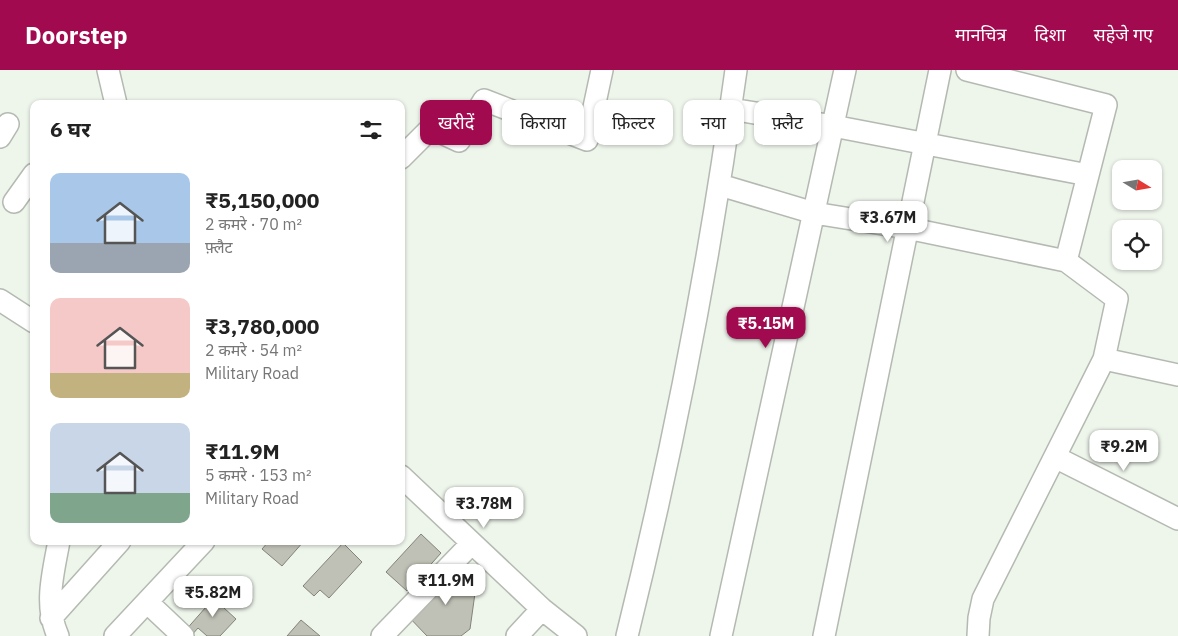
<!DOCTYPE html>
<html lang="hi">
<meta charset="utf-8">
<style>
:root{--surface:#fff;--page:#f6f6f6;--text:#222;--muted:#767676;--accent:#a10a4e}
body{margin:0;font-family:"IBM Plex Sans","Noto Sans Devanagari",sans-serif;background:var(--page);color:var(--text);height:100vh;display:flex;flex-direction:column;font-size:19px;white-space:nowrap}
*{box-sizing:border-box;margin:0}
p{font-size:16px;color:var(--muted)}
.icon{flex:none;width:28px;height:28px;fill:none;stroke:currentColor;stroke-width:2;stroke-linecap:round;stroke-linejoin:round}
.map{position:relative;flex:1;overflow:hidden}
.panel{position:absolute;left:30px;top:30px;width:375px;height:445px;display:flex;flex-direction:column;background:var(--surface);border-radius:10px;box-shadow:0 1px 4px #0004}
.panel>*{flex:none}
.guide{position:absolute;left:420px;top:30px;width:475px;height:45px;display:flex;gap:10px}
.needle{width:32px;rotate:101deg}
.fabs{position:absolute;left:1112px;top:90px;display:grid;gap:10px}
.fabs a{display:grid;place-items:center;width:50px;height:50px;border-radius:10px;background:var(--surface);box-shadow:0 1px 4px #0004;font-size:25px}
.price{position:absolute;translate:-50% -42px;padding:0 11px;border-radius:10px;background:#fff;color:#222;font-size:16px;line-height:32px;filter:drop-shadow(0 1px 2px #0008)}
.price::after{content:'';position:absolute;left:50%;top:30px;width:15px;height:11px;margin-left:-8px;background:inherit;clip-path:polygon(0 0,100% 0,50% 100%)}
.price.selected{background:var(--accent);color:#fff}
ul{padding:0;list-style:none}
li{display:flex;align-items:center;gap:15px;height:125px;padding:0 20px}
li span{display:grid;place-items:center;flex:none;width:140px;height:100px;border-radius:10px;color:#555}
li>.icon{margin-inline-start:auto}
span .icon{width:60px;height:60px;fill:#fffc;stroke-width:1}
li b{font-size:21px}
h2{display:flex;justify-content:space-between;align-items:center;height:60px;padding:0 20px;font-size:21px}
.tag{padding:0 18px;border-radius:10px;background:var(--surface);box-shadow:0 1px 4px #0004;font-size:18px;line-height:45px}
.tag.selected{background:var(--accent);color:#fff}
header{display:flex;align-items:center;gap:30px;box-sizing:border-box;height:70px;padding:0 25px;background:var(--accent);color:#fff}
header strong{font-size:24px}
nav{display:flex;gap:28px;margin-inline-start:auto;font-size:18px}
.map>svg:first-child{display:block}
</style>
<header>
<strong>Doorstep</strong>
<nav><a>मानचित्र</a><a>दिशा</a><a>सहेजे गए</a></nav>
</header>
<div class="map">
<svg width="1178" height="566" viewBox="0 0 1178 566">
<rect width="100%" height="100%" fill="#eef5eb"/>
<path fill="#c0c1b6" stroke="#838379" d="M 421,464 L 441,483 L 407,521 L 386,502 Z
M 269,471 L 304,471 L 282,496 L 262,479 Z
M 343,473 L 362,492 L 329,528 L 320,520 L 314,526 L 303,516 Z
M 455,495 L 476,516 L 470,559 L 461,566 L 427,566 L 406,544 Z
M 221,520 L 232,529 L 224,538 L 236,549 L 220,566 L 207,566 L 198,558 L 191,566 L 184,562 Z
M 301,550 L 320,566 L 287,566 Z"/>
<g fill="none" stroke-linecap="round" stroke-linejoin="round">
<defs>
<path id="minor" d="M 108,0 L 116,34
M 967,0 L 1106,35 L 1066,191
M 731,39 L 833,56 L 1088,105
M 0,67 L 8,54
M 401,88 L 431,58 L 459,71 L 484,30 L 587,70 L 602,0
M 720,115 L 814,143 L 907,158 L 1066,191 L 1117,229 L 1104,289 L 983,529 L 979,548 L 978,566
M 14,132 L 34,104
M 0,230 L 34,252
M 1104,289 L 1178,305
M 1055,387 L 1178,449
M 401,406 L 542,539 L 576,566
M 147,532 L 183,566
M 51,548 L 120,471
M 58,566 C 44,535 53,504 59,471
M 115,566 L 204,471
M 382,566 L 472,473
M 517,566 L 542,539
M 627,566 C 673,380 710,190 736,0
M 721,566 L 845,0
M 824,566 L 940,0"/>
</defs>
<use href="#minor" stroke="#b4bab1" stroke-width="24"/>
<use href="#minor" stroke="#fff" stroke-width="21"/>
</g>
</svg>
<div class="fabs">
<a><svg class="needle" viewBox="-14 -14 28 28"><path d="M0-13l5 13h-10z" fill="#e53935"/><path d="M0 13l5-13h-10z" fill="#767676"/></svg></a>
<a><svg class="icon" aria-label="locate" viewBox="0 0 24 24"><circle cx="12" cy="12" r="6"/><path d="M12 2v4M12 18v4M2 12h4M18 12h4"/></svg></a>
</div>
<b class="price" style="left:888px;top:173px">₹3.67M</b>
<b class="price selected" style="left:766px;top:279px">₹5.15M</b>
<b class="price" style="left:1124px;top:402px">₹9.2M</b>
<b class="price" style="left:484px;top:459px">₹3.78M</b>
<b class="price" style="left:446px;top:536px">₹11.9M</b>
<b class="price" style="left:213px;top:548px">₹5.82M</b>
<div class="guide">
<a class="tag selected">खरीदें</a>
<a class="tag">किराया</a>
<a class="tag">फ़िल्टर</a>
<a class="tag">नया</a>
<a class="tag">फ़्लैट</a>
</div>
<section class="panel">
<h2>6 घर<svg class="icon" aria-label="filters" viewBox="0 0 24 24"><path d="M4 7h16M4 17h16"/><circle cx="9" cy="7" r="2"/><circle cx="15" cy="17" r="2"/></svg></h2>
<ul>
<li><span style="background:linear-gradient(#a9c7e8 70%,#9aa5b1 0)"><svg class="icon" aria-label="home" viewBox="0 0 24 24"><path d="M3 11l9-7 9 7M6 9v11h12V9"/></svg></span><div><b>₹5,150,000</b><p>2 कमरे · 70 m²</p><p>फ़्लैट</p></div></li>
<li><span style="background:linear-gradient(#f6c9c9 75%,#c2b280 0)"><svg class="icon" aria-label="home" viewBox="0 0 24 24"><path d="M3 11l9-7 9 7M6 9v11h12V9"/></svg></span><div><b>₹3,780,000</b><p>2 कमरे · 54 m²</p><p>Military Road</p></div></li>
<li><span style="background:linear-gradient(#c9d6e8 70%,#7fa58c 0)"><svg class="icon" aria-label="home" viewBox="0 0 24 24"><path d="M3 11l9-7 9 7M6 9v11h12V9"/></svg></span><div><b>₹11.9M</b><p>5 कमरे · 153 m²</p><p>Military Road</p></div></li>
</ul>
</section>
</div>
